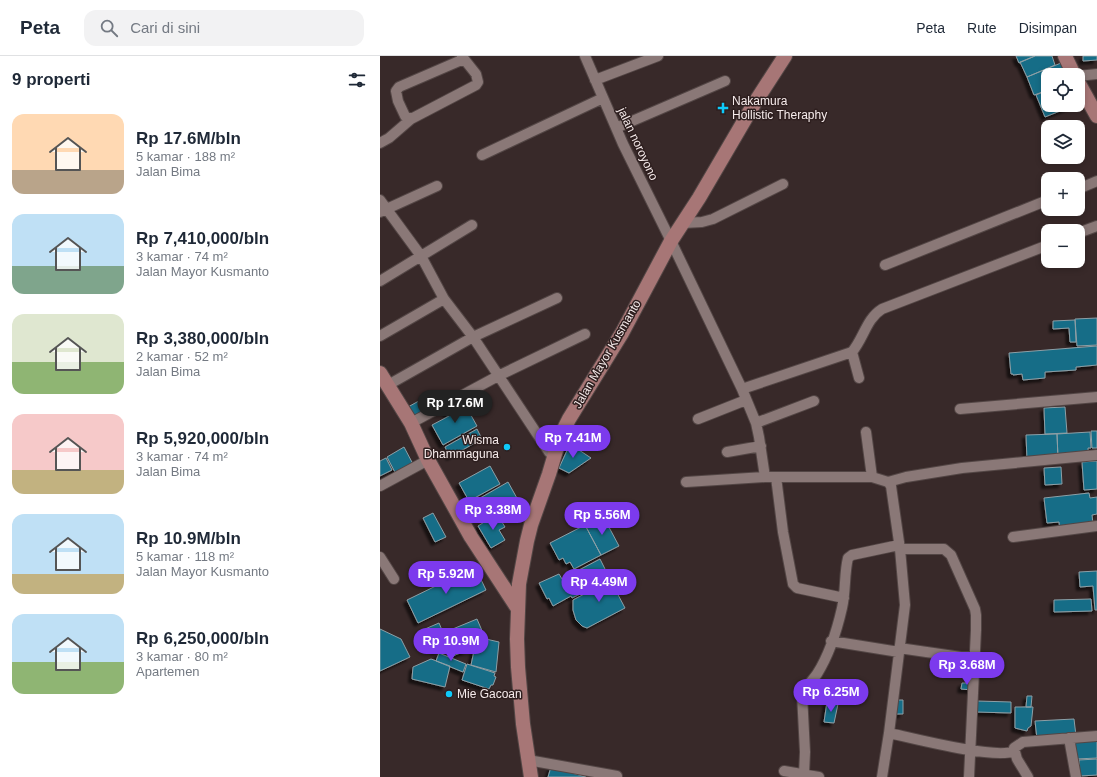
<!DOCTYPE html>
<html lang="id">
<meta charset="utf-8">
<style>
:root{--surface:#fff;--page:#f2f2f3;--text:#1f2937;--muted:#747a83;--line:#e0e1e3;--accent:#7c3aed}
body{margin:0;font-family:Helvetica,sans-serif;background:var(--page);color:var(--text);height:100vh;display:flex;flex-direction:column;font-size:15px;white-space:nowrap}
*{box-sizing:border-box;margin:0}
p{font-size:13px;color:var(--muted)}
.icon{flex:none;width:22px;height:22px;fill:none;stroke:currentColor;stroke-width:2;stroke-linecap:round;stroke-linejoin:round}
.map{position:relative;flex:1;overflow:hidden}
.side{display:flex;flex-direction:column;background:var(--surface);width:380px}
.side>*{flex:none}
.tools{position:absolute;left:661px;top:12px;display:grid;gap:8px}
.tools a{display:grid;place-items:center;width:44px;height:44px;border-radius:8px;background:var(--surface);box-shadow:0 2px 6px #0003;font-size:20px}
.price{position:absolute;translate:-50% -34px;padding:0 9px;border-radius:14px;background:var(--accent);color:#fff;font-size:13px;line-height:26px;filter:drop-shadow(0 1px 2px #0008)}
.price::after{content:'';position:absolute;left:50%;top:24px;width:12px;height:9px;margin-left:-6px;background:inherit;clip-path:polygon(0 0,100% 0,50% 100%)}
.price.active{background:#222;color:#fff}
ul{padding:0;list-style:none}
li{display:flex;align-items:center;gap:12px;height:100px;padding:0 12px}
li span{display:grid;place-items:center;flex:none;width:112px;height:80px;border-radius:12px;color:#555}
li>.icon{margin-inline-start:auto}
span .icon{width:48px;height:48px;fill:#fffc;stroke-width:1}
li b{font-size:17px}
h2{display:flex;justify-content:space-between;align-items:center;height:48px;padding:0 12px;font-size:17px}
header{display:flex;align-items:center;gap:24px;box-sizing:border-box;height:56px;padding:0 20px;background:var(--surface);border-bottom:1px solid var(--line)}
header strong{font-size:19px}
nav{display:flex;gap:22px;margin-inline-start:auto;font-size:14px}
.search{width:280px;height:36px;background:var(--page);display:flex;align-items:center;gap:10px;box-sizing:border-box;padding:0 14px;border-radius:12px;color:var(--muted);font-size:15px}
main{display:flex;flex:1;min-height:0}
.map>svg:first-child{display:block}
</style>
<header>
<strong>Peta</strong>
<div class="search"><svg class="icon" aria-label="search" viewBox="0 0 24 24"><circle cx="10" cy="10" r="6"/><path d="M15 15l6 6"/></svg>Cari di sini</div>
<nav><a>Peta</a><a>Rute</a><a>Disimpan</a></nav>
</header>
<main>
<section class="side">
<h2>9 properti<svg class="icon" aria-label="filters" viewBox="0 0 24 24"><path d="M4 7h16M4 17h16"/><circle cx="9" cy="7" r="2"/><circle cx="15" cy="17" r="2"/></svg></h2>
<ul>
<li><span style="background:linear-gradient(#ffd9b3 70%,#b9a48a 0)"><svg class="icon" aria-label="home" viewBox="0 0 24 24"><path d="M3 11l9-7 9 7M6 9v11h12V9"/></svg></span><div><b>Rp 17.6M/bln</b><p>5 kamar · 188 m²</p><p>Jalan Bima</p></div></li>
<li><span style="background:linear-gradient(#bfe0f5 65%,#7fa58c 0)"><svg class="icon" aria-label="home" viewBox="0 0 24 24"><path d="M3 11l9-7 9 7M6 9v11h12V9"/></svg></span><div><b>Rp 7,410,000/bln</b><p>3 kamar · 74 m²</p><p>Jalan Mayor Kusmanto</p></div></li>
<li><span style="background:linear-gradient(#dfe7d0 60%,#8fb573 0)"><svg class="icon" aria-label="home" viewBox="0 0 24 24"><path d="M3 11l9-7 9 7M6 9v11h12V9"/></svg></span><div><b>Rp 3,380,000/bln</b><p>2 kamar · 52 m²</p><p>Jalan Bima</p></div></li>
<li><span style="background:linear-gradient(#f6c9c9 70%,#c2b280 0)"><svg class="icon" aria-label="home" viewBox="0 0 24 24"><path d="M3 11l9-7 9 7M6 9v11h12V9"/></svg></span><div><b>Rp 5,920,000/bln</b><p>3 kamar · 74 m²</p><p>Jalan Bima</p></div></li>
<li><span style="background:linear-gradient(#bfe0f5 75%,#c2b280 0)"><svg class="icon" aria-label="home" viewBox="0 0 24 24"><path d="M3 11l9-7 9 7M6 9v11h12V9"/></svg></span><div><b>Rp 10.9M/bln</b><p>5 kamar · 118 m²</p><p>Jalan Mayor Kusmanto</p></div></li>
<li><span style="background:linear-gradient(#bfe0f5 60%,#8fb573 0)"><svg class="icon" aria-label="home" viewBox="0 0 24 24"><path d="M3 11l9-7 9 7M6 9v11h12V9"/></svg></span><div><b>Rp 6,250,000/bln</b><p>3 kamar · 80 m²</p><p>Apartemen</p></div></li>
</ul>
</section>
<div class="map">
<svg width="717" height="721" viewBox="0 0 717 721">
<defs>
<filter id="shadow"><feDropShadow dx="-3.5" dy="3.5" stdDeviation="1" flood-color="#0009"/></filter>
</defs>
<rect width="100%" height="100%" fill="#382929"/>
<path fill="#136d87" stroke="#8d9fa6" filter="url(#shadow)" d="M 636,0 L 655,0 L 639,7 Z
M 655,0 L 672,0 L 675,9 L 647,21 L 640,6 Z
M 703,0 L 717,0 L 717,4 L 703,5 Z
M 681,7 L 686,19 L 668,19 L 668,34 L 654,39 L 647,21 Z
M 668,34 L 668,49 L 695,49 L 665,61 L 656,39 Z
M 717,262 L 717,289 L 697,290 L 695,263 Z
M 695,264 L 696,286 L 690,286 L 689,272 L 673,273 L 673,265 Z
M 717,290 L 717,309 L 696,311 L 696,314 L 665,316 L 665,322 L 643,324 L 642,318 L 633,319 L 633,318 L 631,318 L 629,297 Z
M 46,341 L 52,352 L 34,362 L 28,351 Z
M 83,345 L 97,370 L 63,389 L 52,369 L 69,360 L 66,355 Z
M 685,351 L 687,377 L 665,378 L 664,352 Z
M 97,373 L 102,383 L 70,401 L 65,391 Z
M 711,375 L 717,375 L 717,392 L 712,392 Z
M 710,376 L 711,392 L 708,392 L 708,398 L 678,402 L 677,378 Z
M 677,378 L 678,402 L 647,403 L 646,379 Z
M 190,388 L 211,402 L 189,417 L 179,412 Z
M 24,391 L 34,410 L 17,420 L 7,401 Z
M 6,402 L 12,414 L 0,420 L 0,405 Z
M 717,405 L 717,433 L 704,434 L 702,406 Z
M 110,410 L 120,428 L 89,445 L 79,427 Z
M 681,411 L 682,428 L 665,429 L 664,412 Z
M 128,426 L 138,444 L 107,462 L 103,456 L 88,465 L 81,453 Z
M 709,437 L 710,442 L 717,441 L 717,458 L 712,459 L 713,468 L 680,474 L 679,466 L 667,467 L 664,442 Z
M 53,457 L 66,481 L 55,486 L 43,462 Z
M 117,458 L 125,471 L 119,474 L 125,484 L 111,492 L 98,470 Z
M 223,460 L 239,490 L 221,499 L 205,469 Z
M 205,469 L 221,499 L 194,513 L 190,506 L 186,508 L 183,502 L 179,504 L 170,487 Z
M 220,503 L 230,523 L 192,542 L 191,540 L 173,550 L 169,542 L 167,543 L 159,527 L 179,518 L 182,523 Z
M 95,511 L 106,534 L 38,567 L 27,544 Z
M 717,515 L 717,554 L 715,554 L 713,530 L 700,531 L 699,516 Z
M 244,517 L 248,526 L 235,533 L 245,552 L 207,572 L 202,570 L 196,564 L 193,554 L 193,544 Z
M 711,543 L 712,555 L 674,556 L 674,544 Z
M 97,563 L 103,577 L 69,592 L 68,590 L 55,595 L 45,573 L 59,567 L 62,574 L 53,578 L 56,587 L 65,583 L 63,577 Z
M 0,573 L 21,583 L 30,601 L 0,615 Z
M 97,581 L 119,586 L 116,616 L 91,609 Z
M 84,587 L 87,594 L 73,600 L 70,593 Z
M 59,597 L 86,608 L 83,616 L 56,605 Z
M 51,603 L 70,610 L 65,631 L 32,623 L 33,611 Z
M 87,608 L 115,617 L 114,620 L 116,621 L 113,629 L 111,629 L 109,633 L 82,624 Z
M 582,627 L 592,627 L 592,634 L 581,633 Z
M 647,640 L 652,640 L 651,651 L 646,651 Z
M 518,644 L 523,644 L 523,658 L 516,658 Z
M 597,645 L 631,646 L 631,657 L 597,656 Z
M 447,646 L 458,648 L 454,667 L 444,666 Z
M 635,651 L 653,651 L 651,670 L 648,672 L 647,675 L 635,672 Z
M 694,663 L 696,680 L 657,683 L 655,665 Z
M 717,683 L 717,702 L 696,703 L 695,684 Z
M 717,703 L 717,719 L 700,720 L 699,704 Z
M 171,711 L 206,721 L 168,721 Z"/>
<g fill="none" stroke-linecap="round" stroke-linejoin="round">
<defs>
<path id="street" d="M 205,0 L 243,88 L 291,185 L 362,333 L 376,367 L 379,381 L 385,421 L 492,421 L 508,426 L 511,430 L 520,493 L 525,549 L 509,677 L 502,721
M 698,20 L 717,18
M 215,24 L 278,0
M 31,63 L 25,60 L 18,45 L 16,35 L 19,31 L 84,3 L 82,0
M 236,72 L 345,25
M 0,87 L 9,82 L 31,63 L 96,29 L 98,26 L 96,18 L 84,3
M 102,99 L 223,42
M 698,133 L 717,125
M 0,144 L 41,200 L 64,243 L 93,281 L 169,396 L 175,400
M 0,156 L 57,130
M 303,167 L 322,166 L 333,163 L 403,128
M 698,177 L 717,170
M 505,209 L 668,144
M 0,225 L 92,169
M 0,280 L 64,243
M 472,296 L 479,322
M 8,329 L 93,281 L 177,242
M 362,333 L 472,296 C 484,282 486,263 502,253 L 668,189
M 580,353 L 717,341
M 318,363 L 366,344
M 31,367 L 118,320 L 205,278
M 376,367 L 434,345
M 486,376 L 492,421
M 347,396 L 381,390
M 396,421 L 403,476 L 413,528 L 417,532 L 464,542
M 306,426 L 385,421
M 508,426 L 526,421 L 582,412 L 717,399
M 0,430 L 48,404
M 633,481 L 717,470
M 520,493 L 564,493 L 571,499 L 595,553 L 596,559 L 596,574 L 589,721
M 0,501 L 14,523
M 451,585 L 519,596
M 519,592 L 581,601 L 595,601
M 509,677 C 532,682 616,704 634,695 L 634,692 L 643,686 L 717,680
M 689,682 L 696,721
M 634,692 L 637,703 L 648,721
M 148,704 L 237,720
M 404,715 L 439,721
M 424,718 L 425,696 L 422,638 C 426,631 432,625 437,618 C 449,599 457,574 462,552 C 466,535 464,518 468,502 L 472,499 L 519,489"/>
<path id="secondary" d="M 685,0 L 694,19
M 698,26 L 717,60
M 0,317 L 31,367 L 48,404 L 91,481 L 138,553
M 151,721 L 143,668 L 138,611 L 137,583 L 139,528 L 147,485 L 151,469 L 169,418 L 180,381 L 189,363 L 242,277 L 291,185 L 319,142 L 374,48 L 405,0"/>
</defs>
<use href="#street" stroke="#534645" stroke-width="12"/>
<use href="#secondary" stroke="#534645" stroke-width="16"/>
<use href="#street" stroke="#8a7877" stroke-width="10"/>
<use href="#secondary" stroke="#a77676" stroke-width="14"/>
</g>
<g fill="#0ecafa" stroke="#2e1f1f" stroke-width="1.5">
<path d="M341 46h4v4h4v4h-4v4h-4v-4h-4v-4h4z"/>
<circle cx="127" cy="391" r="4"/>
<circle cx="69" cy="638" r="4"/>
</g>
<g text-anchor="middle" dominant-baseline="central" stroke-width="3" stroke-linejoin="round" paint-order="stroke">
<g font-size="12" fill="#f6ebeb" stroke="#2e1f1f" text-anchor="start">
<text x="352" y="45">Nakamura<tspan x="352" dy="14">Hollistic Theraphy</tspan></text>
<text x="119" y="384" text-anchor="end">Wisma<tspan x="119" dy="14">Dhammaguna</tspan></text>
<text x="77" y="638">Mie Gacoan</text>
</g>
<g font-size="12" fill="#f6ebeb" stroke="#2e1f1f">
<text transform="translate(258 88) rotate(65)">jalan noroyono</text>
<text transform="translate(227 298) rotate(-60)">Jalan Mayor Kusmanto</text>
</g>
</g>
</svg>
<div class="tools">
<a><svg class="icon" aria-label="locate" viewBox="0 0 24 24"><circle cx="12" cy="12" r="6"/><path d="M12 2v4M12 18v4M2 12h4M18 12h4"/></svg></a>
<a><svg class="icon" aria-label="layers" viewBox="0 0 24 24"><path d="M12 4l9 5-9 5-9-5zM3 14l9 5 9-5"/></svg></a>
<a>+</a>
<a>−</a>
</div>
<b class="price active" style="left:75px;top:368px">Rp 17.6M</b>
<b class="price" style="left:193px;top:403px">Rp 7.41M</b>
<b class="price" style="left:113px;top:475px">Rp 3.38M</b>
<b class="price" style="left:222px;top:480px">Rp 5.56M</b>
<b class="price" style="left:66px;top:539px">Rp 5.92M</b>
<b class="price" style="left:219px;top:547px">Rp 4.49M</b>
<b class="price" style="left:71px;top:606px">Rp 10.9M</b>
<b class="price" style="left:587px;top:630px">Rp 3.68M</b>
<b class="price" style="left:451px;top:657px">Rp 6.25M</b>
</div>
</main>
